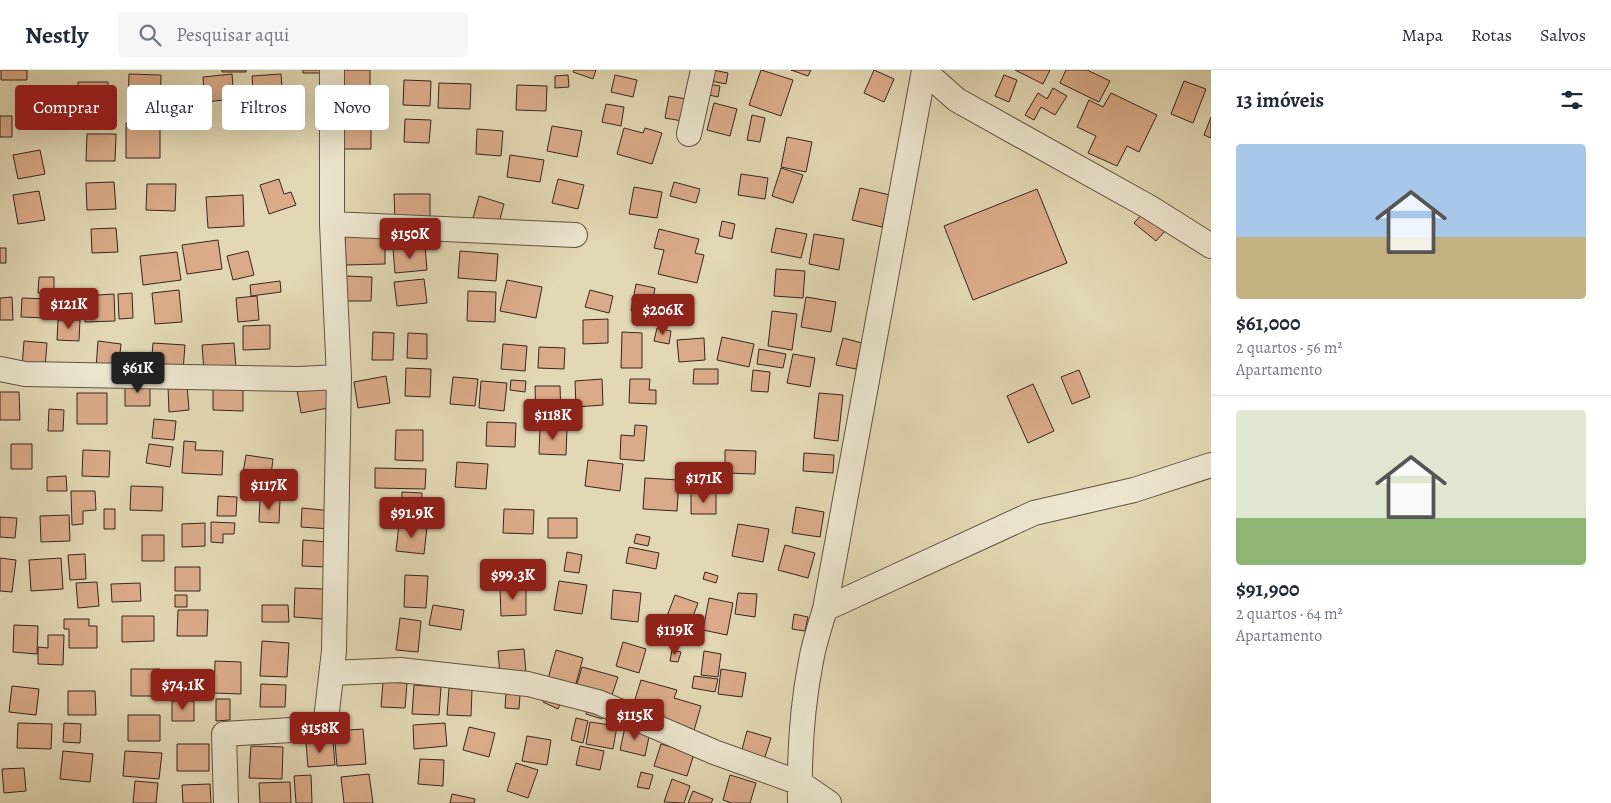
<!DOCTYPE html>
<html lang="pt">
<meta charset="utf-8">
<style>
:root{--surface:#fff;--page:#f6f6f7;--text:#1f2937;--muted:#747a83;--line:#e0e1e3;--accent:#8f2418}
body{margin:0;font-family:Alegreya,serif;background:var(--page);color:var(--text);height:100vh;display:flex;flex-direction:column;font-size:19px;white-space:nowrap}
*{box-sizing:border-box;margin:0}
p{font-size:16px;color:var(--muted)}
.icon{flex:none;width:28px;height:28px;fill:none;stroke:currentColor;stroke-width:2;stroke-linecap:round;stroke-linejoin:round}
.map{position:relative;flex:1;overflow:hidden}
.details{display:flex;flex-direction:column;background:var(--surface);width:400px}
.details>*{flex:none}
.guide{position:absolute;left:15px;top:15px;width:475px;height:45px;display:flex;gap:10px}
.price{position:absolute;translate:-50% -42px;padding:0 11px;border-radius:5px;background:var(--accent);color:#fff;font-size:16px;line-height:32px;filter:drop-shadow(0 1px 2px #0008)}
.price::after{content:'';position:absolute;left:50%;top:30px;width:15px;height:11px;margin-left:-8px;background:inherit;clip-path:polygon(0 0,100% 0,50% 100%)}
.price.on{background:#222;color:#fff}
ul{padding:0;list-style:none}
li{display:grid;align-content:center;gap:10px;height:265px;padding:0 25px}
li+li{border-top:1px solid var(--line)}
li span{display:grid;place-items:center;height:155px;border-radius:5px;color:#555}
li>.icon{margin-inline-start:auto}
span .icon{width:90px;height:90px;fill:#fffc;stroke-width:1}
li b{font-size:21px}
h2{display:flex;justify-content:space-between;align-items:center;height:60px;padding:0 25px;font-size:21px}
.pill{padding:0 18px;border-radius:5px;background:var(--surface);box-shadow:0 5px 20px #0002;font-size:18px;line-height:45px}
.pill.on{background:var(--accent);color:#fff}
header{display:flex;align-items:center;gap:30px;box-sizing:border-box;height:70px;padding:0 25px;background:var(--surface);border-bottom:1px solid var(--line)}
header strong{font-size:24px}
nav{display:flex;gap:28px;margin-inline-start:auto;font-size:18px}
.search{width:350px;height:45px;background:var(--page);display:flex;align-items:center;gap:12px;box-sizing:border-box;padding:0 18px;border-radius:5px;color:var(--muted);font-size:19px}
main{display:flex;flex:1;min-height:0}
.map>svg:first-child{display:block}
</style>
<header>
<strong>Nestly</strong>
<div class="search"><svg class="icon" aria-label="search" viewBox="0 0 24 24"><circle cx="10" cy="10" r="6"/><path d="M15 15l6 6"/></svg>Pesquisar aqui</div>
<nav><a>Mapa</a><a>Rotas</a><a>Salvos</a></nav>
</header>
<main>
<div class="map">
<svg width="1211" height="733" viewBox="0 0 1211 733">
<rect width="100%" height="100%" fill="#e2d8b3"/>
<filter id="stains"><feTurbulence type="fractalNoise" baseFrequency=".004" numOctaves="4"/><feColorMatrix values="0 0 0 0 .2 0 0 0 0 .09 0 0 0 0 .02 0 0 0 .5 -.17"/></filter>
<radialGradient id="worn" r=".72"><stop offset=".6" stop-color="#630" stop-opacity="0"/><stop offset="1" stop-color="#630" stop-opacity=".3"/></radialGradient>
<path fill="#dbab89" stroke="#36271f" d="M 1,0 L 27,0 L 27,10 L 1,10 Z
M 222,0 L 246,0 L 246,2 L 222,2 Z
M 303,0 L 327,0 L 327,3 L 303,3 Z
M 340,0 L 370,0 L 370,19 L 340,18 Z
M 574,0 L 596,0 L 593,9 L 573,2 Z
M 713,0 L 728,3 L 726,14 L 711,11 Z
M 761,0 L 793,10 L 781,46 L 749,35 Z
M 791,0 L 811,0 L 808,6 Z
M 874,0 L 894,9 L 884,32 L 864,23 Z
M 1015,0 L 1050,0 L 1043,14 Z
M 1066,0 L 1087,0 L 1110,11 L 1099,32 L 1060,13 Z
M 129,4 L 161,5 L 160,40 L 128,39 Z
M 232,4 L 234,29 L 205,32 L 203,7 Z
M 281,4 L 284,42 L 255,44 L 252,6 Z
M 568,5 L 569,17 L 555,18 L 555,6 Z
M 615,5 L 637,10 L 633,27 L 611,22 Z
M 1004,5 L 1017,10 L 1009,32 L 995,26 Z
M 404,10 L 431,11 L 430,36 L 403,35 Z
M 1184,11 L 1206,19 L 1193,53 L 1171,44 Z
M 78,12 L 108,12 L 108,47 L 78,47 Z
M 439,13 L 471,14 L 470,39 L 438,38 Z
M 707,14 L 720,16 L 718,27 L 705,24 Z
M 517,15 L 547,16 L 546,41 L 516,40 Z
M 1053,18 L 1067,26 L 1055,45 L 1041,37 L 1034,50 L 1025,45 L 1038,23 L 1047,29 Z
M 1111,23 L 1157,45 L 1139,82 L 1127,76 L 1117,96 L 1088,83 L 1096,66 L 1077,57 L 1089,30 L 1103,37 Z
M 669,26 L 692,30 L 688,52 L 665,48 Z
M 714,33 L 737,39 L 730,66 L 707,60 Z
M 606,34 L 624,37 L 621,56 L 602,52 Z
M 752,45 L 765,48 L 760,72 L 747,70 Z
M 0,46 L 12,46 L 12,67 L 0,67 Z
M 1211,47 L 1211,68 L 1204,65 Z
M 405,49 L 431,50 L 429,73 L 404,72 Z
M 126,53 L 160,53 L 160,88 L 126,88 Z
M 341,54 L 371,54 L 371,79 L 341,79 Z
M 552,56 L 582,61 L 577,87 L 547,81 Z
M 624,58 L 643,63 L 645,58 L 662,63 L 652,94 L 617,84 Z
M 477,59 L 503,61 L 501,86 L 476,84 Z
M 87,64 L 116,64 L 115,91 L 86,91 Z
M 787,67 L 812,72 L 806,102 L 781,97 Z
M 40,80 L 45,104 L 18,109 L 13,85 Z
M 510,85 L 544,90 L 540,112 L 507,107 Z
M 781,98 L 803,105 L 793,133 L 772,126 Z
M 741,104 L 768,108 L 765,129 L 738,125 Z
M 279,109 L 284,124 L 291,122 L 296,135 L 269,144 L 260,115 Z
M 558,109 L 584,115 L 578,139 L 552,133 Z
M 114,112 L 116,139 L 87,140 L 86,113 Z
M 674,112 L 700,119 L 696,133 L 670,126 Z
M 147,114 L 176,114 L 175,141 L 146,140 Z
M 634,117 L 662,122 L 657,148 L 629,144 Z
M 860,118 L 890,125 L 882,157 L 852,150 Z
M 1037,119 L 1067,193 L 973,230 L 944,156 Z
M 39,121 L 45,150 L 18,154 L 13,125 Z
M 394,124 L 430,124 L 430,150 L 395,150 Z
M 243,125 L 244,156 L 208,158 L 206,127 Z
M 479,126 L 504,134 L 498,156 L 473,148 Z
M 1144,142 L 1166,160 L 1156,171 L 1134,153 Z
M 722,151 L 735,154 L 732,169 L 719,166 Z
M 116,158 L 118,182 L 92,183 L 91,159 Z
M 776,158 L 807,164 L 801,188 L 771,182 Z
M 659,159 L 699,169 L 695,183 L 704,185 L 697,213 L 658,204 L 664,180 L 654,178 Z
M 345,164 L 385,164 L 385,194 L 346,195 Z
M 814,164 L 844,169 L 839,200 L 809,194 Z
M 218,170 L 222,199 L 187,204 L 182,175 Z
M 425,176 L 427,200 L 395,203 L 393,179 Z
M 0,178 L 6,178 L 6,193 L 0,193 Z
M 248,181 L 254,205 L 233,210 L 227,186 Z
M 460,181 L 498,184 L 496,211 L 458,208 Z
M 177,182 L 181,210 L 143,215 L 140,186 Z
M 776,199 L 805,201 L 803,228 L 774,226 Z
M 345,206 L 372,207 L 371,231 L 345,231 Z
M 39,207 L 54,207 L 54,224 L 38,223 Z
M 424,209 L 427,233 L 397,236 L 394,212 Z
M 507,210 L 542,217 L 536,248 L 500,241 Z
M 280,211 L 281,222 L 251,226 L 250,215 Z
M 636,214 L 655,218 L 650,244 L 631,241 Z
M 179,220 L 182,252 L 155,254 L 152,223 Z
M 590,220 L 613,226 L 609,243 L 585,237 Z
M 468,221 L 496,222 L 495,252 L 467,251 Z
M 132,223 L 133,248 L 119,249 L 118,224 Z
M 114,224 L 115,251 L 85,252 L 83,226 Z
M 257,226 L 259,250 L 238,252 L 236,228 Z
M 12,227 L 13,250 L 0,250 L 0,228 Z
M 806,227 L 836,232 L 831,262 L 801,257 Z
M 22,228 L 48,229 L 47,248 L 21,247 Z
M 772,241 L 797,244 L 792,280 L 768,276 Z
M 608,249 L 608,273 L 583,274 L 583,250 Z
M 58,250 L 80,250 L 79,271 L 57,270 Z
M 270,255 L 270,279 L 243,280 L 243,256 Z
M 657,258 L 671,261 L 669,274 L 654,271 Z
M 373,262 L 394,263 L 393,290 L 372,290 Z
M 622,262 L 642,263 L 642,298 L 621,298 Z
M 408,263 L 427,264 L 427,289 L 407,288 Z
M 722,267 L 754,274 L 749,297 L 717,290 Z
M 704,268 L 705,290 L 679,292 L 677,270 Z
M 843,268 L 862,273 L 856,299 L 836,295 Z
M 24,271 L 47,273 L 45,298 L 22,297 Z
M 98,271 L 121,274 L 118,301 L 96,298 Z
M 153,273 L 185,275 L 183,301 L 151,299 Z
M 234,273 L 236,298 L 204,301 L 202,275 Z
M 503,274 L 527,276 L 525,301 L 501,299 Z
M 539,277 L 565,278 L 564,299 L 538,298 Z
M 759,279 L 786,284 L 783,298 L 757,294 Z
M 793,284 L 815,288 L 810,317 L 787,313 Z
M 406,298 L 431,299 L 430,327 L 405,326 Z
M 694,299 L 718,299 L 718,314 L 693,314 Z
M 753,300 L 770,302 L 768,322 L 751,321 Z
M 1079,300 L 1090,327 L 1072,334 L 1061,307 Z
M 386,306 L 390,333 L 358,338 L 354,312 Z
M 453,307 L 478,309 L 475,336 L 450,334 Z
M 602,309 L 603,335 L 576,337 L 575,311 Z
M 630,309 L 650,309 L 649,320 L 656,320 L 656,334 L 629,333 Z
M 511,310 L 526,311 L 525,322 L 510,320 Z
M 481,311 L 507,313 L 504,341 L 479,338 Z
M 125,312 L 150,312 L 150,336 L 125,336 Z
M 330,314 L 334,337 L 301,343 L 297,320 Z
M 1033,314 L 1054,361 L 1028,373 L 1007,326 Z
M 187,315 L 189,340 L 169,342 L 168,316 Z
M 535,316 L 560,316 L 561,347 L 536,348 Z
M 213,317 L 243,318 L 243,341 L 213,340 Z
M 0,322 L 19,322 L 20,350 L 0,350 Z
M 77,323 L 107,323 L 107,354 L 77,354 Z
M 819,323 L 843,325 L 838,371 L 814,368 Z
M 49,339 L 64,340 L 63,361 L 48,361 Z
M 154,349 L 176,351 L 174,370 L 152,368 Z
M 487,352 L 516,353 L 515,377 L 486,376 Z
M 635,355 L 647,356 L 644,391 L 620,389 L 621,365 L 634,366 Z
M 540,358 L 567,358 L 566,385 L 539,384 Z
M 396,360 L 423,360 L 423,391 L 395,390 Z
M 184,371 L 196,372 L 195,380 L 223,381 L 222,405 L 182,403 Z
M 11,374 L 32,374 L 32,399 L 11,399 Z
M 149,374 L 173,377 L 170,397 L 146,393 Z
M 83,380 L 110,381 L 109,407 L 82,406 Z
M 725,380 L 756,381 L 755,404 L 725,403 Z
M 804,383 L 834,385 L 833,403 L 803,401 Z
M 246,385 L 273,389 L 270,413 L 242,409 Z
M 588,390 L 623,394 L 620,421 L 585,416 Z
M 457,392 L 488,394 L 486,419 L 455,417 Z
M 375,398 L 426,399 L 425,419 L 375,418 Z
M 66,406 L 67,421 L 47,421 L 47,407 Z
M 645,408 L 679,410 L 677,441 L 643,439 Z
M 131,416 L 163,417 L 162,441 L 130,440 Z
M 71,421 L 95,421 L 96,440 L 83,441 L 83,454 L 72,455 Z
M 402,422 L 422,423 L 421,450 L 401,449 Z
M 691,423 L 716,423 L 716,444 L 691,444 Z
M 218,426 L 237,427 L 236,446 L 217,446 Z
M 260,429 L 280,430 L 279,453 L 259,452 Z
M 796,437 L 824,442 L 820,467 L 792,463 Z
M 302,438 L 333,441 L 331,459 L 301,457 Z
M 104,439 L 115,439 L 115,459 L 104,459 Z
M 504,439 L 534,440 L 533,464 L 503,463 Z
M 69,445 L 70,471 L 41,472 L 40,446 Z
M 0,447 L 17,448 L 15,468 L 0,467 Z
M 548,448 L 577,448 L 577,468 L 548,468 Z
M 211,452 L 235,453 L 234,464 L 223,464 L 223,473 L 211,472 Z
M 205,453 L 205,476 L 182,477 L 182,454 Z
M 399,454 L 427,457 L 424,484 L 396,481 Z
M 738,454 L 769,459 L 763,492 L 732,486 Z
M 636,464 L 650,467 L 648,476 L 634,473 Z
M 142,465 L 164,465 L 164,491 L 142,491 Z
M 303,470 L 328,472 L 327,497 L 302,496 Z
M 785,475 L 815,483 L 808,508 L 778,500 Z
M 629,477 L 659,483 L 656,499 L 626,493 Z
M 567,482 L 582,485 L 579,503 L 564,501 Z
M 85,484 L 86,509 L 70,510 L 68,485 Z
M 0,488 L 16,490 L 12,522 L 0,521 Z
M 61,488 L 63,519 L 31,521 L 29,490 Z
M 175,497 L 200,497 L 200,521 L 175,521 Z
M 705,502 L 718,506 L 716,513 L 703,509 Z
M 405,505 L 428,506 L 426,538 L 404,537 Z
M 559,511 L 587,515 L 582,544 L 554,540 Z
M 97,512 L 99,536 L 78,538 L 76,513 Z
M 140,513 L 141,531 L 112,532 L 111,514 Z
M 526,517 L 526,545 L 501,546 L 500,518 Z
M 295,518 L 324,519 L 323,549 L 294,547 Z
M 613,520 L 641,523 L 638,552 L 611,549 Z
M 738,523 L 757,524 L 755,547 L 735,544 Z
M 175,525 L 187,525 L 187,537 L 175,537 Z
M 675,525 L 698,533 L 690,554 L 667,546 Z
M 709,528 L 733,533 L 727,565 L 703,560 Z
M 262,535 L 288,535 L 289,552 L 262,552 Z
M 433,535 L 464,540 L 461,560 L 429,555 Z
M 178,540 L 208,540 L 207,566 L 177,566 Z
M 794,544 L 808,547 L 805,561 L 792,559 Z
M 122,546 L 154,546 L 154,571 L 122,572 Z
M 400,548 L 421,551 L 418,582 L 396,580 Z
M 64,549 L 89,549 L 89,556 L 97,556 L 97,578 L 69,578 L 69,559 L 64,559 Z
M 14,555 L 38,556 L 37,584 L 13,582 Z
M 48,565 L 64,565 L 63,595 L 38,594 L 38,577 L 48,578 Z
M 262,571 L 289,573 L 287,607 L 260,606 Z
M 623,572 L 646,579 L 639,603 L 616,596 Z
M 524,579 L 526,603 L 500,605 L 498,581 Z
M 556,580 L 583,588 L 575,617 L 548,609 Z
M 672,580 L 681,582 L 678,592 L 670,591 Z
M 704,581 L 721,584 L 718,607 L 701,605 Z
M 215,591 L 241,592 L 241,624 L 214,623 Z
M 582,597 L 618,607 L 612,625 L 577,614 Z
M 131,599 L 160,599 L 160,626 L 131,626 Z
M 721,599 L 746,603 L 742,627 L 718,624 Z
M 694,606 L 718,609 L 715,622 L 692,618 Z
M 641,610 L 677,620 L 674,628 L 701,636 L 693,664 L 661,655 L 664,645 L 633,636 Z
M 184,611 L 200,612 L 199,625 L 182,624 Z
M 383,612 L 407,613 L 405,638 L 381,637 Z
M 261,614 L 286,615 L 285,637 L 260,637 Z
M 414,615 L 441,617 L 439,645 L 412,644 Z
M 12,616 L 39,619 L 36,645 L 9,642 Z
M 449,618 L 472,620 L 471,646 L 447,645 Z
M 68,621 L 95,621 L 96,645 L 68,645 Z
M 506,623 L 520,625 L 519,639 L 505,638 Z
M 547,624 L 562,630 L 558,639 L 543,632 Z
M 216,629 L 230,629 L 230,650 L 216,651 Z
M 172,631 L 194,631 L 194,651 L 172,651 Z
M 588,635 L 605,641 L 602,649 L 586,644 Z
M 128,645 L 160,645 L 160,671 L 128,671 Z
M 576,648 L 588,651 L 583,673 L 571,670 Z
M 590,652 L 617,656 L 613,679 L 586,674 Z
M 18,653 L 52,654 L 51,679 L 17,678 Z
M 64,653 L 81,654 L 80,673 L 63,672 Z
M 445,653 L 447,676 L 414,679 L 413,655 Z
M 469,657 L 495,663 L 489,687 L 463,680 Z
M 625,657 L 650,662 L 645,686 L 620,680 Z
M 363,659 L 366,694 L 337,696 L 334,661 Z
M 747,661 L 771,668 L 764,690 L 741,683 Z
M 527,666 L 551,670 L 547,695 L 522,691 Z
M 333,671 L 335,695 L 308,697 L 306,673 Z
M 177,674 L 209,674 L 209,701 L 177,701 Z
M 661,674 L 694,684 L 687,706 L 654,696 Z
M 251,676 L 283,677 L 282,709 L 249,708 Z
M 580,676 L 604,681 L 600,700 L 576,695 Z
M 63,681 L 93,684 L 90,712 L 60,709 Z
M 125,681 L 162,683 L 159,709 L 123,706 Z
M 420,689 L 444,690 L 443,716 L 418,714 Z
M 516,693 L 538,700 L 528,728 L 507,721 Z
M 24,698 L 26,721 L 4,723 L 2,699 Z
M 641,702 L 653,705 L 649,719 L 637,717 Z
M 369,704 L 373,733 L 344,733 L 341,707 Z
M 311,705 L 312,733 L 296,733 L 294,706 Z
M 730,705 L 756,713 L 750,733 L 732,733 L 723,730 Z
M 672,709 L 690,716 L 684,733 L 664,732 Z
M 135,711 L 158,713 L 156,733 L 133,733 Z
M 290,712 L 291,733 L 260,733 L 259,713 Z
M 210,714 L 211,733 L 183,733 L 182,715 Z
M 693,721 L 713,729 L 711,733 L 688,733 Z
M 452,724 L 475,729 L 474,733 L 450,733 Z"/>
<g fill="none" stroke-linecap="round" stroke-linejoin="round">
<defs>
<path id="minor" d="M 924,1 L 957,30 L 1149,137 L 1211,176
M 689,64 L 703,0
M 332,154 L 575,165
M 0,299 L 25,304 L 299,309 L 339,307
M 825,539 L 1034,443 L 1134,420 L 1211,395
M 332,603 L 400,600 L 528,614 L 598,632 L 714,682 L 800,713 L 829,733
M 226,733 L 224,664 L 325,658 L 334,581 L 339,307 L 332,154 L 332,0
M 800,733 C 799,686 802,637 811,591 C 814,573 820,556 825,539 L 924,0"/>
</defs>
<use href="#minor" stroke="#615344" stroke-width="26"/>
<use href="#minor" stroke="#ece6ce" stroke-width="24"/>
</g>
<rect width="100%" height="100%" filter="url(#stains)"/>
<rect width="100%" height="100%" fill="url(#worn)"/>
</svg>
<b class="price" style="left:410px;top:190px">$150K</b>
<b class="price" style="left:69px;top:260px">$121K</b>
<b class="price" style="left:663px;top:266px">$206K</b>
<b class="price on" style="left:138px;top:324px">$61K</b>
<b class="price" style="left:553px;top:371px">$118K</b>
<b class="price" style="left:704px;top:434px">$171K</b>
<b class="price" style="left:269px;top:441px">$117K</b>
<b class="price" style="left:412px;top:469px">$91.9K</b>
<b class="price" style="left:513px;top:531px">$99.3K</b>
<b class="price" style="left:675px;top:586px">$119K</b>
<b class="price" style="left:183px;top:641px">$74.1K</b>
<b class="price" style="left:635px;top:671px">$115K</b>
<b class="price" style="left:320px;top:684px">$158K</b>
<div class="guide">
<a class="pill on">Comprar</a>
<a class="pill">Alugar</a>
<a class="pill">Filtros</a>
<a class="pill">Novo</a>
</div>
</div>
<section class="details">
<h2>13 imóveis<svg class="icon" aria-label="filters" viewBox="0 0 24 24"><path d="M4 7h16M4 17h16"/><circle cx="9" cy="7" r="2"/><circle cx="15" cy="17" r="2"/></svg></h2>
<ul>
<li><span style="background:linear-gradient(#a9c7e8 60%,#c2b280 0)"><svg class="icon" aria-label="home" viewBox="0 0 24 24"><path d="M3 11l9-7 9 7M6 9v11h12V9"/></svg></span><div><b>$61,000</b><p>2 quartos · 56 m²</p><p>Apartamento</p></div></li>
<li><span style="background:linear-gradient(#dfe7d0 70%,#8fb573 0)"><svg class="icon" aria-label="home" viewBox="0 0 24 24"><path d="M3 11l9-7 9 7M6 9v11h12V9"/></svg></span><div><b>$91,900</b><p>2 quartos · 64 m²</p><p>Apartamento</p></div></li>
</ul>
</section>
</main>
